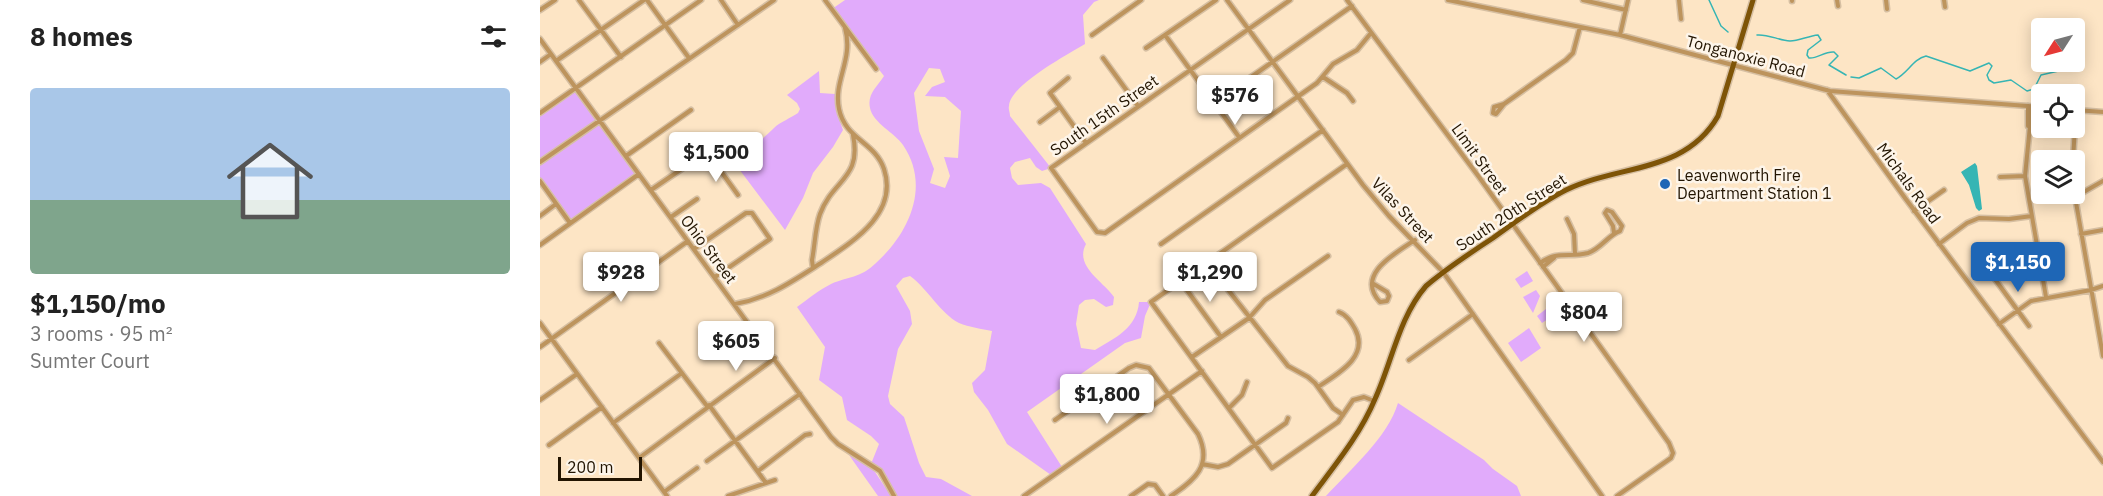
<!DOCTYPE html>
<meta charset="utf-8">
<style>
:root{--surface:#fff;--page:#f2f2f2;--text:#222;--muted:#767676;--accent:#1e66b6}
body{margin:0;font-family:"IBM Plex Sans",sans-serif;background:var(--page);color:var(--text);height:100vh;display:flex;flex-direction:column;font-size:22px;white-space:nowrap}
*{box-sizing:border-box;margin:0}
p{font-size:20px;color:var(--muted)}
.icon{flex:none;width:33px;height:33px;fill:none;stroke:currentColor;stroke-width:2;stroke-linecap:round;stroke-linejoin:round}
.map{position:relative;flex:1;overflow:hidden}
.side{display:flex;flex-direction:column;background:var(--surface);width:540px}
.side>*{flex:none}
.needle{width:39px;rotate:234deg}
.fabs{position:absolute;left:1491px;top:18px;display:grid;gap:12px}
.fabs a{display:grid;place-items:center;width:54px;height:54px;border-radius:6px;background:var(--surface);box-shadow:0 3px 15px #0003;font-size:30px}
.scale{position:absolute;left:18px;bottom:15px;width:84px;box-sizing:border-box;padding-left:6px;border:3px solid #221401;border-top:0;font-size:16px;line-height:21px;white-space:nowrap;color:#221401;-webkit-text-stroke:4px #fdf5ea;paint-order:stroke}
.price{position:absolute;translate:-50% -51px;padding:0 14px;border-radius:6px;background:#fff;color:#222;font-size:20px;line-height:39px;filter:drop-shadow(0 2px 3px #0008)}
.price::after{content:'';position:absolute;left:50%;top:36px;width:18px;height:14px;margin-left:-9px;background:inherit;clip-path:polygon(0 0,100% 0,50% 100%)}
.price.on{background:var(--accent);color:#fff}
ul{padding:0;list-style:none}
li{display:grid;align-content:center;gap:12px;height:318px;padding:0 30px}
li span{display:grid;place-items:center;height:186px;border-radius:6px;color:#555}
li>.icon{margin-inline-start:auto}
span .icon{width:108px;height:108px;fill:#fffc;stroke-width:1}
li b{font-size:26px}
h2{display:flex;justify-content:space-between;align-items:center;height:72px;padding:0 30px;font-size:26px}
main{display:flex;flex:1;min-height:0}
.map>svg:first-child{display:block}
</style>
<main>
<section class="side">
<h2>8 homes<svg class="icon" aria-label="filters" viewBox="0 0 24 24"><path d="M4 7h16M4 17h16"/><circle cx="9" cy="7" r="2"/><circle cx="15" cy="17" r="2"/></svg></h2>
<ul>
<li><span style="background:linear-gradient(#a9c7e8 60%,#7fa58c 0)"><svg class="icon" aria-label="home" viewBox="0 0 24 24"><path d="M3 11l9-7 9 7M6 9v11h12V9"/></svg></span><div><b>$1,150/mo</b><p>3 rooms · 95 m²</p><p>Sumter Court</p></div></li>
</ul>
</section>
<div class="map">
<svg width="1563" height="496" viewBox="0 0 1563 496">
<rect width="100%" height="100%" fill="#fde5c5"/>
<path fill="#e1abfb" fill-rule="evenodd" d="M 305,0 L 559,0 L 554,2 L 543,15 L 545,44 C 527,55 470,85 469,106 C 468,109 470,112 470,116 L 511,168 L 502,171 L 496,167 L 490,158 L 475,162 L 470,168 L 472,178 L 478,185 L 501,183 L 510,188 L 546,244 C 534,266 563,281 574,297 L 573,305 L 566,307 L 554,299 L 545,300 L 539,305 L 536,324 L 541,348 L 555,350 C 575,338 597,328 599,302 L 611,302 L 605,316 L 601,338 L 585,343 L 487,412 L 522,467 L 511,475 L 467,444 L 448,410 L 434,392 L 432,383 L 445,370 L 452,331 C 442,329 429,327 419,323 C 400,313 388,289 370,276 L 363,278 L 356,286 L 370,311 L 372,324 L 358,349 L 348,396 L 350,404 L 364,417 L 379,463 L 386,477 L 401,479 L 432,496 L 354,496 L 340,471 L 331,464 L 339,444 L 331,436 L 307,420 L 302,397 L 279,380 L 285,347 L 257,307 C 268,299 279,290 291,284 C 309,276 319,279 336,263 C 369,233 391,186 363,145 C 355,133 333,123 330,108 C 327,94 337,87 344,76 L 292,9 ZM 389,68 L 400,69 L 405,82 L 392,87 L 385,96 L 405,97 L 421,111 L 418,158 L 404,157 L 410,176 L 405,188 L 390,183 L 394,169 L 379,131 L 374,93 Z
M 279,71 L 280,93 L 295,94 L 296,110 L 303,130 L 293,147 L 273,173 L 263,198 L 245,230 L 190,157 C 207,156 222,139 234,128 C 240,122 251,118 258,113 L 260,109 L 257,103 L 247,95 Z
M 36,88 L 99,174 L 30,223 L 0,181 L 0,113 Z
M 987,271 L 993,281 L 981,288 L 975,279 Z
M 996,290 L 1000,296 L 993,313 L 983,297 Z
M 1017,302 L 1025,314 L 1025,317 L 1012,325 L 1010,314 L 1006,317 L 1008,319 L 1002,323 L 997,316 L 1006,309 L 1010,314 L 1012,307 Z
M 989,328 L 1001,348 L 981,362 L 968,343 Z
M 858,403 L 944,460 L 953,469 L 977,486 L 981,496 L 786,496 C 810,470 848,437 858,403 Z
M 309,455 L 333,469 L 351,496 L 338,496 Z"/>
<path fill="#36b5b4" d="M 1435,163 L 1437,166 L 1442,209 L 1439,211 L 1436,208 L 1429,185 L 1421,172 Z"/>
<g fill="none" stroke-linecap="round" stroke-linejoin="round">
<path stroke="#36b5b4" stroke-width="1.5" d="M 1169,0 L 1181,26 L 1188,32
M 1217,35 C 1228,34 1238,40 1250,41 C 1259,41 1268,36 1278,35 L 1281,40 L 1268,50 L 1267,55 L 1269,58 C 1277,59 1285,51 1294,52 L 1298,56 L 1289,65 L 1306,75
M 1311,77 L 1319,78 L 1341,68 L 1356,79 C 1368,73 1373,59 1386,56 L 1430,71 L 1449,63 L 1452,66 L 1447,75 L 1449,80 L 1454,83 L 1471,80 L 1487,91 L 1494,89 L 1501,75 L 1536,67"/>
<defs>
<path id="minor" d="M 39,0 L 81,57
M 107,0 L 149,58
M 181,0 L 198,25
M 285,0 L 336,69
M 687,0 L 823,185 L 849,216 L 903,272 L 1062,496
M 750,0 L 511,168 L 557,232 L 565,233 L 777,83 L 793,64 L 817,50 L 831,33
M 807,0 L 939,177 L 1129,443 L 1133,453 L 1131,458 L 1077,496
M 908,0 L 1080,35 L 1290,91 L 1502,107
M 1043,0 L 1086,10
M 1139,0 L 1141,19
M 1297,0 L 1298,6
M 1346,0 L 1347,9
M 1404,0 L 1405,7
M 1252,1 L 1252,0
M 0,10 L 15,0
M 552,35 L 601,0
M 625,35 L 699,137
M 1080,35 L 1088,0
M 0,39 L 291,437 L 298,444 L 340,471 L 354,496
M 606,48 L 676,0
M 563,58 L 598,106
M 16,61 L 104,0
M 0,62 L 11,54
M 783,77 L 807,93 L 813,101
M 528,78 L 510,93 L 546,143
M 1287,90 L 1365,198 L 1563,462
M 674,103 L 812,6
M 964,104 L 956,114 L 953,113 L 954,107 L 964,104 L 1026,60 L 1033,53 L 1040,27
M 1492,106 L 1485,176 L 1506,297
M 1535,110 L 1563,112
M 0,113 L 161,0
M 500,122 L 520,107
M 1488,126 L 1488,106
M 86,156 L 151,110
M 1533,160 L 1536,110
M 0,162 L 234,0
M 807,164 L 611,302 L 732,468 L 798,422 L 813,400 L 824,397 L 834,401
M 1460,177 L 1485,176
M 0,181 L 30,223
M 111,190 L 165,153 L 170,156 L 198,195
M 1534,191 L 1563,356
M 1535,194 L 1542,193 L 1563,181
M 1374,211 L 1404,190
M 0,216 L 16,204
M 131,217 L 157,199
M 1027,219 L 1034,234 L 1035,254
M 1541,234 L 1563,230
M 621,244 L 783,130
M 1399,244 L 1427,223 L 1439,218 L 1469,219 L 1492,216
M 0,245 L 99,174
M 154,249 L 206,213 L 212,213 L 230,239 L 175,277
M 1440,262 L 1449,267 L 1468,261 L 1498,257
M 667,263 L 748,366 L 768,377 L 775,383 L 793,408 L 803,415
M 1000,263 C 1018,250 1029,258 1048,253 C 1061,249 1068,235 1080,231 L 1082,226 L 1072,212 L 1067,210 L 1065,213 L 1073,226 L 1074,233
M 1003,267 L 1014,258
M 1449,267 L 1449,271 L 1489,326
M 273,268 L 272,260 C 275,245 275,228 280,214 C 293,179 322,179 313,135
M 641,282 L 681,337
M 832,283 L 847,292 L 849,296 L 847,301 L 840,302 C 815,275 854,254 875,240
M 195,304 C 229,298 253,281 281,263 C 312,242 359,214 344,169 C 335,142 305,139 299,109 C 293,80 314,60 305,28
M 0,323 L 127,496
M 1459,324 L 1491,301 L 1551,290 L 1563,286
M 119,343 L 167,406
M 0,347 L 148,241
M 652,357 L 709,318 L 725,300 L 788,256
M 869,360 L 933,314
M 778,387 C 797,374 830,357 815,329 C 811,322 807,315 799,312
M 0,400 L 37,374
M 169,405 L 226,483
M 689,408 L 702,395 L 707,382
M 515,420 L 589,368 L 596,365 L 609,368 L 658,434 C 673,465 655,480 631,496
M 73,423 L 142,373
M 9,445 L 62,407
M 99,458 L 235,358
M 167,461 L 260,394
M 662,464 L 678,467 L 688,464 L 746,423 L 748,418
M 218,471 L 265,435 L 270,434
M 124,492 L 157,468
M 188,496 L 235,480
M 484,496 L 662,371
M 591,496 L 608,484 L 615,485 L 623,496"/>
<path id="major" d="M 772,496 C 795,465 820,435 835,399 C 852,362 859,317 886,286 C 907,268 930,253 953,238 C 977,221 1000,203 1026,190 C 1079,164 1145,174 1178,116 L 1213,0"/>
</defs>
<use href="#minor" stroke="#d6bfa2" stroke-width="7"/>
<use href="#major" stroke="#d6bfa2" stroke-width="8"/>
<use href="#minor" stroke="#bd945d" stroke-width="4"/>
<use href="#major" stroke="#7e5407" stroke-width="5"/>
</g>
<circle fill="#1e66b6" stroke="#fdf5ea" stroke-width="2" cx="1125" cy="184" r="6"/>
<g text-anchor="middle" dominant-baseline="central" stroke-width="5" stroke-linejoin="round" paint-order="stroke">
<g font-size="16" fill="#221401" stroke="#fdf5ea">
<text transform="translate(1206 56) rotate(15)">Tonganoxie Road</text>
<text transform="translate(564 115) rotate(-35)">South 15th Street</text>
<text transform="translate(940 159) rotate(54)">Limit Street</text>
<text transform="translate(1369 183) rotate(54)">Michals Road</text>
<text transform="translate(863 210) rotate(47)">Vilas Street</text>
<text transform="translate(971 212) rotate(-33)">South 20th Street</text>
<text transform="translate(169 249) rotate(53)">Ohio Street</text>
</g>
<g font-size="16" fill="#221401" stroke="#fdf5ea" text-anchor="start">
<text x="1137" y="175">Leavenworth Fire<tspan x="1137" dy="18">Department Station 1</tspan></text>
</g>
</g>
</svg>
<div class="fabs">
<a><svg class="needle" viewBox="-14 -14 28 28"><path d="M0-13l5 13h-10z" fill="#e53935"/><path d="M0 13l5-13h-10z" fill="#767676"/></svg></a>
<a><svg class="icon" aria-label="locate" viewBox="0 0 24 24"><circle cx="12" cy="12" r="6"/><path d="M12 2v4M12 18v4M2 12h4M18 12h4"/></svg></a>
<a><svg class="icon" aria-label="layers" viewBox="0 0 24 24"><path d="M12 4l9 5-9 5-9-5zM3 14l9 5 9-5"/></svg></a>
</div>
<div class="scale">200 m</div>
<b class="price" style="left:695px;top:126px">$576</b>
<b class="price" style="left:176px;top:183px">$1,500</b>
<b class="price on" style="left:1478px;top:293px">$1,150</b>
<b class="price" style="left:81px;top:303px">$928</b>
<b class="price" style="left:670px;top:303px">$1,290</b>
<b class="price" style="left:1044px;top:343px">$804</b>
<b class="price" style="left:196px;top:372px">$605</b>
<b class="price" style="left:567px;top:425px">$1,800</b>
</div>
</main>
